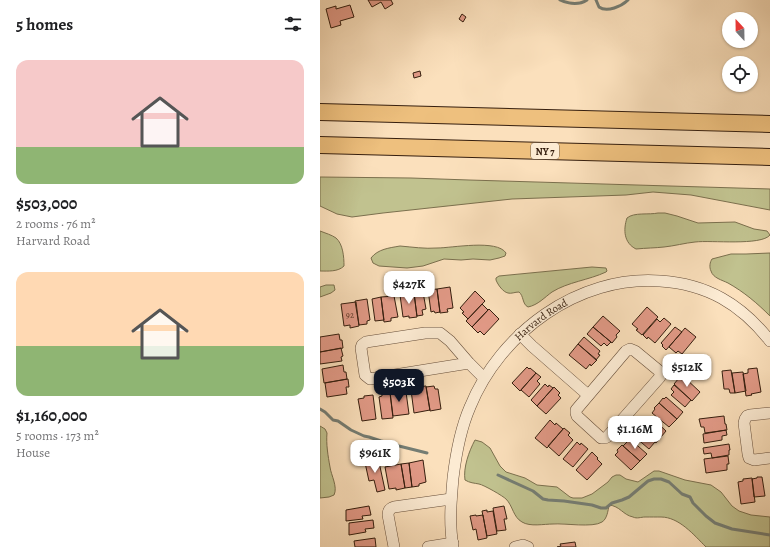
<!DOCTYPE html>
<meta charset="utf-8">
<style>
:root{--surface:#fff;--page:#f6f6f6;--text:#202124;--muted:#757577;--accent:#111827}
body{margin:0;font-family:Alegreya,serif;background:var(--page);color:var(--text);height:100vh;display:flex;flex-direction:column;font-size:15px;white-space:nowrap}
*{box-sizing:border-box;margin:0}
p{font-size:13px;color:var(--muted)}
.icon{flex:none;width:22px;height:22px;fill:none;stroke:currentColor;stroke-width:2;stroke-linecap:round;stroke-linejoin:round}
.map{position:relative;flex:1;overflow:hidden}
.side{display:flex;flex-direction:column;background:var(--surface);width:320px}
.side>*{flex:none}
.needle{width:26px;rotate:338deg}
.fabs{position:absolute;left:402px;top:12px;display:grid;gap:8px}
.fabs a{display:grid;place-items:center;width:36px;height:36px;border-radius:50%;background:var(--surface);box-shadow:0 1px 3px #0004;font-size:20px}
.price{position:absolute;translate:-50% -34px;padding:0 9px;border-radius:8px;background:#fff;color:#222;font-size:13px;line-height:26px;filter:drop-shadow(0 1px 2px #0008)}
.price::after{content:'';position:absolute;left:50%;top:24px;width:12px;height:9px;margin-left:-6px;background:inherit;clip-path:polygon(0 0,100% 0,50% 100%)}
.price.on{background:var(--accent);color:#fff}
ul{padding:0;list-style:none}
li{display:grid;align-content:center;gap:8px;height:212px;padding:0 16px}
li span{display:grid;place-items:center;height:124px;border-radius:12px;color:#555}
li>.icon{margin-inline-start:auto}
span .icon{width:72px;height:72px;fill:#fffc;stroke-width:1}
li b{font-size:17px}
h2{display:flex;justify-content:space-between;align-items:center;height:48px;padding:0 16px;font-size:17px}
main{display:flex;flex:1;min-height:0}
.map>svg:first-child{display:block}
</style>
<main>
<section class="side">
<h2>5 homes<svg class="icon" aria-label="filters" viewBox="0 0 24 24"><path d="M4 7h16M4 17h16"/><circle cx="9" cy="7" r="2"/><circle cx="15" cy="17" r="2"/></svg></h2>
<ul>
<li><span style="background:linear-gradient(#f6c9c9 70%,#8fb573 0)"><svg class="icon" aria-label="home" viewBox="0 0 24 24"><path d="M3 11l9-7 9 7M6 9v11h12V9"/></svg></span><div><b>$503,000</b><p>2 rooms · 76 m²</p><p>Harvard Road</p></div></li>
<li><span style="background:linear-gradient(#ffd9b3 60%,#8fb573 0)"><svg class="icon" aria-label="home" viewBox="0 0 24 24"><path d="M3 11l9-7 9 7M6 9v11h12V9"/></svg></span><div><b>$1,160,000</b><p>5 rooms · 173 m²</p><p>House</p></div></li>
</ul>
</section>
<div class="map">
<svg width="450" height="547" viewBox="0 0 450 547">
<rect width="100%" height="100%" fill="#fbe0bc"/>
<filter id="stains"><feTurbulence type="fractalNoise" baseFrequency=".005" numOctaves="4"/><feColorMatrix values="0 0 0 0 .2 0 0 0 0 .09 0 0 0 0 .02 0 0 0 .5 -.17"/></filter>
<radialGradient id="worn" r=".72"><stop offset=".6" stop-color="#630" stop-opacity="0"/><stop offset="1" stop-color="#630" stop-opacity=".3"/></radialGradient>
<path fill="#c1c28f" stroke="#7b704e" d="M 0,177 L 91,178 L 149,180 L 450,189 L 450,210 L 371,195 L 333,192 L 306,195 L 192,199 L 63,213 L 32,217 L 17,214 L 0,206 Z
M 338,213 L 345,213 L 357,216 L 378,223 L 415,222 L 434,229 L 447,231 L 450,235 C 441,246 391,240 375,242 C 365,243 354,246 344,247 C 335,248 326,248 316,249 C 304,243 303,230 307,218 C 314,212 329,215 338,213 Z
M 0,231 C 5,233 12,235 16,238 C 23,244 24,257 24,266 C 18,272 8,271 0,271 Z
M 80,246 C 92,247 105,249 117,248 C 132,248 177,239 186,253 L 185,256 L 179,258 L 170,260 L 153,259 L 141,260 L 124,259 L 103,266 L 87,268 L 59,266 L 53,263 L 51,258 C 58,249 69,248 80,246 Z
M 450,253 L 450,316 C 437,303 424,292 408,283 C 402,280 393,278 391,271 C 389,267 390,262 392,259 L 411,254 L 426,254 Z
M 272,267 L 286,268 L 287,271 L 286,272 C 269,280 248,282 232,292 C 225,297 218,305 208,307 C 202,304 204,296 199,292 C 195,292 191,294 188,293 C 183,292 178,285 176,280 L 176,278 L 179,276 Z
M 6,285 L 14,285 L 15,290 L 11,293 L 0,297 L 0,287 Z
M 0,426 L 5,429 L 7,433 C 6,444 8,456 10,467 C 11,475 18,487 14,495 L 9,497 L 0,498 Z
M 155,440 L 162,442 L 170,448 L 180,466 L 186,472 L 205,478 L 217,485 L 237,487 L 250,497 L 253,498 L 262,498 L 272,494 L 288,482 L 292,477 L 296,475 L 300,475 L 306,479 L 318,482 L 334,471 L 339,471 L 365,480 L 391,485 L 401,492 L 412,506 L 419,511 L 431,515 L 450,517 L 450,547 L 386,547 C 374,535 359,517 341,517 C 336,517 331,517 325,517 C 321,517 317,519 313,517 C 303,515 300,506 289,505 C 288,511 287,519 282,522 C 273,528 244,523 233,524 C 224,524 210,527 202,522 C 193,517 193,506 186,499 C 183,496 164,485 159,484 C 154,483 150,483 145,480 C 143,468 149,451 155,440 Z"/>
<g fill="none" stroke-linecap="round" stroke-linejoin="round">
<path stroke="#757d73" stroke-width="3" d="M 240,0 C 249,4 258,6 267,0
M 276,0 L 279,7 C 287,13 302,6 308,0
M 0,409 L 5,412 L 13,420 L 18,421 L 31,430 L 44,436 L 49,437 L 61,441 L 70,443 L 79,446 L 107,453
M 178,475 L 213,491 L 223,499 L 228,500 L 244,501 L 272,505 L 281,508 L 286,508 L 292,503 L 302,500 L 309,497 L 328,481 L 334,479 L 341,479 L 349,482 L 362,494 L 370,497 L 373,503 L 386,516 L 395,523 L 412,529 L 450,535"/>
</g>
<path fill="#e29a87" stroke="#351e0e" d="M 48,0 L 71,0 L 73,4 L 65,9 L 61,2 L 52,7 Z
M 30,5 L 34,17 L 20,21 L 21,25 L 11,28 L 6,9 L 16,6 L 16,9 Z
M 142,14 L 146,17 L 143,22 L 139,19 Z
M 100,71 L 101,76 L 94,78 L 93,73 Z
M 130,287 L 133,308 L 127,309 L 128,312 L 120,313 L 117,289 Z
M 117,289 L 120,312 L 115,313 L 114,311 L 111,312 L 108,290 Z
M 155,291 L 165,301 L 148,319 L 142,313 L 144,312 L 140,308 Z
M 94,292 L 97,317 L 89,318 L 89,316 L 83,317 L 80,295 Z
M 103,292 L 106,309 L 102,310 L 103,315 L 97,316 L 94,294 Z
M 74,296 L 78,317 L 71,318 L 71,321 L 64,322 L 61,297 Z
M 61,297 L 64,320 L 55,321 L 52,299 Z
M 47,299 L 50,320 L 47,321 L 47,324 L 39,325 L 35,301 Z
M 36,302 L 39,326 L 30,328 L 30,325 L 24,326 L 21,304 Z
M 162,304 L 168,310 L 152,327 L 146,321 Z
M 327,307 L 338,317 L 322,335 L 316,330 L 318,329 L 312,324 Z
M 169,309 L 179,319 L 164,335 L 160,331 L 158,333 L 152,327 Z
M 283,316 L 300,331 L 296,335 L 297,337 L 292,343 L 273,327 Z
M 344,318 L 351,324 L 335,343 L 328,337 L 327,339 L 323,335 L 337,319 L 340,322 Z
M 273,327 L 291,342 L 287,346 L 284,343 L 281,346 L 267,334 Z
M 355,327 L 362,332 L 346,350 L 342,346 L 343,345 L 341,343 Z
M 365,328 L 376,337 L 362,354 L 358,351 L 356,353 L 349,347 Z
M 19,334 L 20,340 L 22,340 L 23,348 L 0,352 L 0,337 Z
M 264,337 L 280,351 L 278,354 L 280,355 L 276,360 L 258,344 Z
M 258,344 L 277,360 L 271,366 L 270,364 L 266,369 L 249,355 Z
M 21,348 L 23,356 L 21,357 L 22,361 L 0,364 L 0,352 Z
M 23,365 L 24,372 L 26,372 L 27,379 L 4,383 L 2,369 Z
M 207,367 L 209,369 L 210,368 L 216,373 L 200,391 L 192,383 Z
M 437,368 L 441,392 L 431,394 L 432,395 L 426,396 L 423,374 L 428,373 L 428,369 Z
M 411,370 L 415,393 L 410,393 L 409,389 L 404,389 L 402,371 Z
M 423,372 L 426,391 L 415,393 L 412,373 Z
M 216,373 L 221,377 L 217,381 L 220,384 L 209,397 L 201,390 Z
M 364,377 L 380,392 L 372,401 L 354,384 L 359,378 L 362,380 Z
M 28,379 L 29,387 L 26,387 L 27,394 L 7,397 L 5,383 Z
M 225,384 L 228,387 L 229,385 L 233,388 L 217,406 L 211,400 Z
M 354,385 L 371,400 L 365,407 L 351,395 L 354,392 L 351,389 Z
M 106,386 L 110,410 L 94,413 L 91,390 L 97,389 L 97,387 Z
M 114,386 L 115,389 L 118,389 L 121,409 L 110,411 L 106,387 Z
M 234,387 L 240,393 L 238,395 L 241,398 L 226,414 L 217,406 Z
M 78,390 L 79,393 L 86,392 L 89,414 L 73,416 L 70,392 Z
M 70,393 L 73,418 L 62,419 L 59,397 L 62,396 L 62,394 Z
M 53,395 L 56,419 L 42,421 L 38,399 L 44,398 L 44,396 Z
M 346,397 L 363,412 L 357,419 L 339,403 L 343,398 L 344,399 Z
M 339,403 L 357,419 L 349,427 L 332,413 L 335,409 L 334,408 Z
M 330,416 L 346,431 L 336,443 L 317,426 L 323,420 L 325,422 Z
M 404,416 L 405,424 L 406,424 L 407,430 L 385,433 L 384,427 L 381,427 L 379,419 Z
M 230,420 L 235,425 L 236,423 L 243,429 L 227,448 L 215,438 Z
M 318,427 L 335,442 L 329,449 L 315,437 L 319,433 L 315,430 Z
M 244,428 L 250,433 L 248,435 L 253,440 L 239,456 L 228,446 Z
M 406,430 L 407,435 L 402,436 L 402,440 L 384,443 L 383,434 Z
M 310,439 L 327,454 L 320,461 L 303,446 Z
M 257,442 L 260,445 L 261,443 L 268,449 L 253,467 L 243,459 Z
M 409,444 L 410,450 L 409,450 L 409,455 L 392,458 L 391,453 L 384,454 L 383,448 Z
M 302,445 L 320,461 L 311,470 L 295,455 L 298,452 L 297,450 Z
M 272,452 L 278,458 L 277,459 L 282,464 L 267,480 L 256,470 Z
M 51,456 L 53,463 L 59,462 L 65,490 L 57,492 L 54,480 L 49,481 L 44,458 Z
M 408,456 L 409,464 L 407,464 L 407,470 L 386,473 L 384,459 Z
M 103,460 L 106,482 L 99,484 L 99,486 L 92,487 L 89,463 Z
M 89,463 L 92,487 L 85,488 L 81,464 Z
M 81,464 L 85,488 L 76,490 L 76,488 L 69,489 L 65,467 Z
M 437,477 L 442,477 L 445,496 L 434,497 L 432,479 L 437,478 Z
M 432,478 L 435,502 L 421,504 L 418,482 L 423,481 L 423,479 Z
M 49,506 L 51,515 L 42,516 L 43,519 L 26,521 L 26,510 Z
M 184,506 L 187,519 L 184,519 L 186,530 L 177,531 L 173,508 Z
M 167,510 L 167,512 L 173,511 L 177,534 L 167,536 L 162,511 Z
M 156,515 L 156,516 L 163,515 L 167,538 L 158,540 L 156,529 L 153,530 L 150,516 Z
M 53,520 L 54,528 L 45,529 L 46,532 L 29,535 L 29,523 Z
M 55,538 L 56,547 L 35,547 L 34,541 Z
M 255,542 L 256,547 L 237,547 L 241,546 L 240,544 Z"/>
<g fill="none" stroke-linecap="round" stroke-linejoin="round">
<defs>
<g id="minor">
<path d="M 200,334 L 212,346 L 268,395"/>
<path d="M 310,349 L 315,351 L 338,370 L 340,373 L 340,377 L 287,437 L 285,438 L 281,438 L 257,416 L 256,413 L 256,410 L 306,351 Z"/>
<path d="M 149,363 L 50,379 L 45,375 L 41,348 L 42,345 L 46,342 L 105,333 L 120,333 L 130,341 L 149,363 L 164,378"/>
<path d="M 450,413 L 430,415 L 427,416 L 425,419 L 424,423 L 428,454 L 429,458 L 434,460 L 450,458"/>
<path d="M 74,547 L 68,515 C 68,511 70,508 74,507 L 131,499"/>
<path d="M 108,547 L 133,543"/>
<path id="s1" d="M 133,547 C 129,524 131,501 133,478 C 136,453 140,430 150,407 C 180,333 258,275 340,281 C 387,284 421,304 450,341"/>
<path d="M 195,547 L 203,545 L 208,547"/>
</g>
<path id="highway" d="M 0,112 L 450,124
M 0,145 L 450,157"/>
</defs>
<use href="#minor" stroke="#664e3a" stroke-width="12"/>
<use href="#highway" stroke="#351e0e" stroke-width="18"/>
<use href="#minor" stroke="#fcebd3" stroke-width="11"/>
<use href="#highway" stroke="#eec07e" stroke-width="16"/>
</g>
<g text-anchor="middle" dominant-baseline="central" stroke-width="4" stroke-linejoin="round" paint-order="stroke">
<g font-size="9" fill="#603d2c">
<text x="30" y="315">92</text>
</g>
<rect fill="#fcebd3" stroke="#715c49" stroke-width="1" x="211" y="143" width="28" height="16" rx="3"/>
<g font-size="10" font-weight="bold" fill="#351e0e">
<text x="225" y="151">NY 7</text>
</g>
<g font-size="11" fill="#351e0e" stroke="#fcebd3">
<text stroke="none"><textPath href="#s1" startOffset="257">Harvard Road</textPath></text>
</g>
</g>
<rect width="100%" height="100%" filter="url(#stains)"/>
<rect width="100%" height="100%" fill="url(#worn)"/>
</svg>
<div class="fabs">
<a><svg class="needle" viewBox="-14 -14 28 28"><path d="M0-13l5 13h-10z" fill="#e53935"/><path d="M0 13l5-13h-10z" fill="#757577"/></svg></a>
<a><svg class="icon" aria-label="locate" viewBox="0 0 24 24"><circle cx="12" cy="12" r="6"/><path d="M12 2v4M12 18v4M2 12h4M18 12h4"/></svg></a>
</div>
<b class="price" style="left:89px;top:305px">$427K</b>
<b class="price" style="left:367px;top:388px">$512K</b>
<b class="price on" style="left:79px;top:403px">$503K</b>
<b class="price" style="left:315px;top:450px">$1.16M</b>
<b class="price" style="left:55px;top:474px">$961K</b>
</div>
</main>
